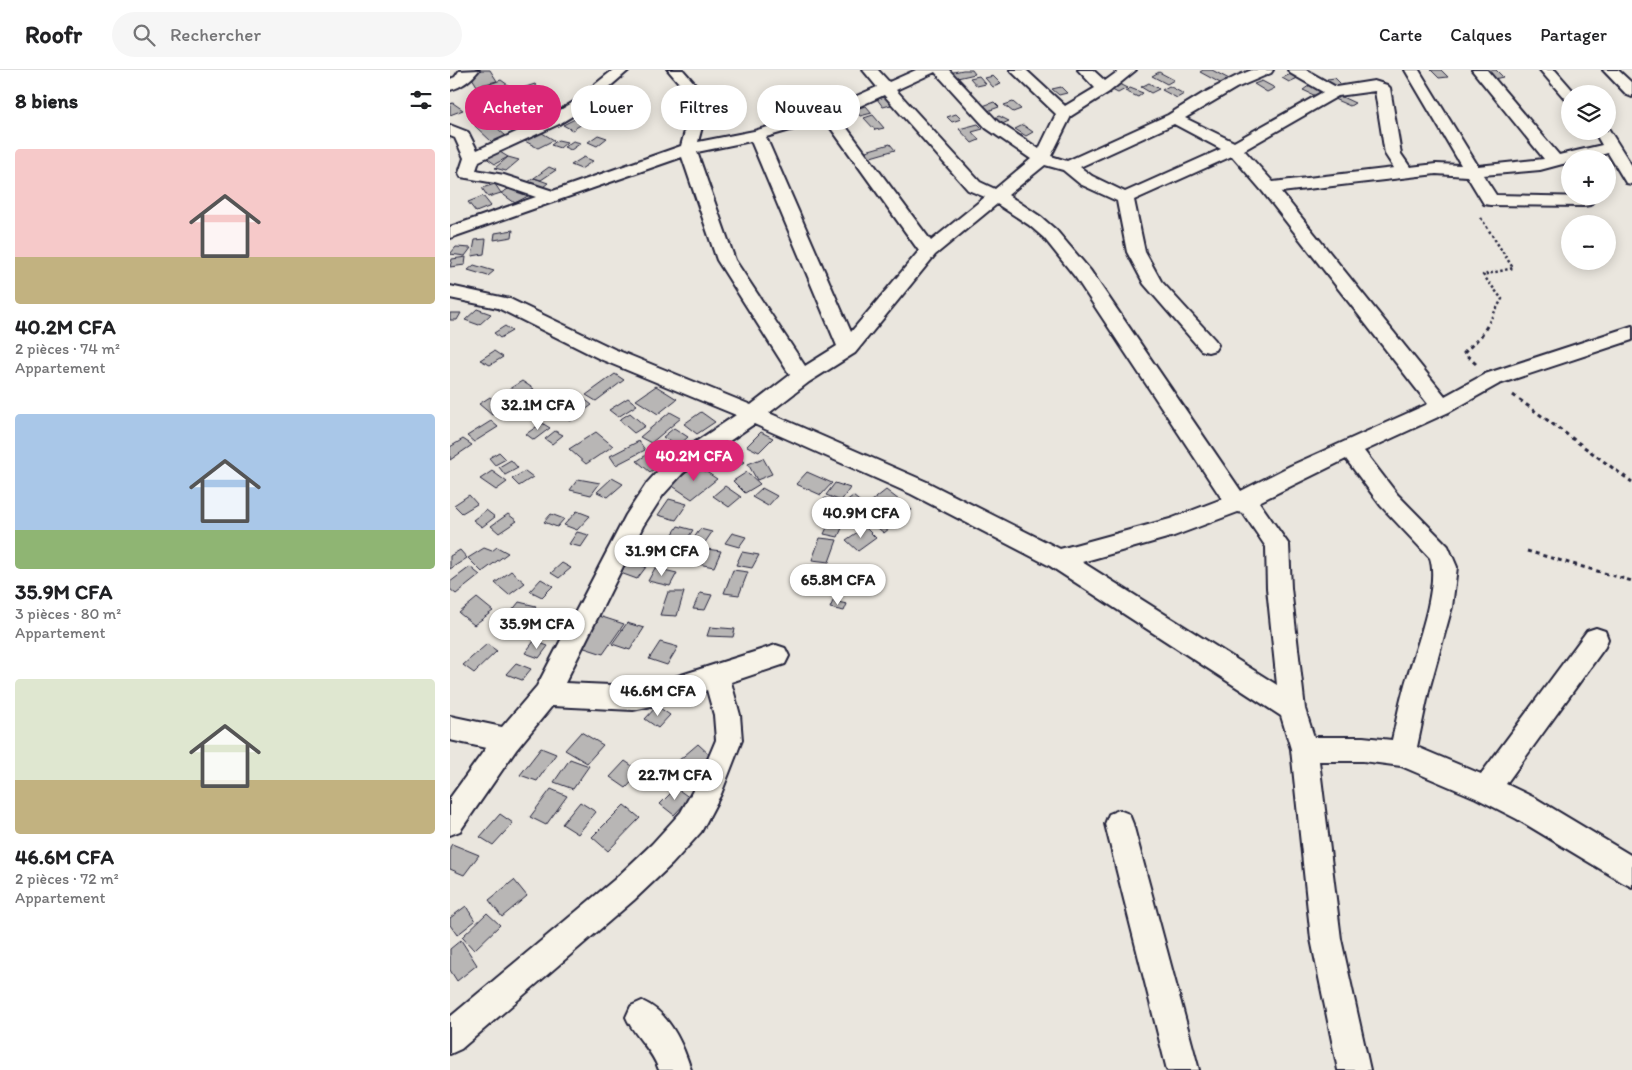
<!DOCTYPE html>
<html lang="fr">
<meta charset="utf-8">
<style>
:root{--surface:#fff;--page:#f6f6f6;--text:#202124;--muted:#757577;--line:#e0e0e0;--accent:#db2777}
body{margin:0;font-family:Itim,sans-serif;background:var(--page);color:var(--text);height:100vh;display:flex;flex-direction:column;font-size:19px;white-space:nowrap}
*{box-sizing:border-box;margin:0}
p{font-size:16px;color:var(--muted)}
.icon{flex:none;width:28px;height:28px;fill:none;stroke:currentColor;stroke-width:2;stroke-linecap:round;stroke-linejoin:round}
.map{position:relative;flex:1;overflow:hidden}
.details{display:flex;flex-direction:column;background:var(--surface);width:450px}
.details>*{flex:none}
.top-card{position:absolute;left:15px;top:15px;width:475px;height:45px;display:flex;gap:10px}
.buttons{position:absolute;left:1111px;top:15px;display:grid;gap:10px}
.buttons a{display:grid;place-items:center;width:55px;height:55px;border-radius:50%;background:var(--surface);box-shadow:0 2px 12px #0003;font-size:25px}
.price{position:absolute;translate:-50% -42px;padding:0 11px;border-radius:18px;background:#fff;color:#222;font-size:16px;line-height:32px;filter:drop-shadow(0 1px 2px #0008)}
.price::after{content:'';position:absolute;left:50%;top:30px;width:15px;height:11px;margin-left:-8px;background:inherit;clip-path:polygon(0 0,100% 0,50% 100%)}
.price.selected{background:var(--accent);color:#fff}
ul{padding:0;list-style:none}
li{display:grid;align-content:center;gap:10px;height:265px;padding:0 15px}
li span{display:grid;place-items:center;height:155px;border-radius:5px;color:#555}
li>.icon{margin-inline-start:auto}
span .icon{width:90px;height:90px;fill:#fffc;stroke-width:1}
li b{font-size:21px}
h2{display:flex;justify-content:space-between;align-items:center;height:60px;padding:0 15px;font-size:21px}
.chip{padding:0 18px;border-radius:22px;background:var(--surface);box-shadow:0 2px 12px #0003;font-size:18px;line-height:45px}
.chip.selected{background:var(--accent);color:#fff}
header{display:flex;align-items:center;gap:30px;box-sizing:border-box;height:70px;padding:0 25px;background:var(--surface);border-bottom:1px solid var(--line)}
header strong{font-size:24px}
nav{display:flex;gap:28px;margin-inline-start:auto;font-size:18px}
.search{width:350px;height:45px;background:var(--page);display:flex;align-items:center;gap:12px;box-sizing:border-box;padding:0 18px;border-radius:28px;color:var(--muted);font-size:19px}
main{display:flex;flex:1;min-height:0}
.map>svg:first-child{display:block}
</style>
<header>
<strong>Roofr</strong>
<div class="search"><svg class="icon" aria-label="search" viewBox="0 0 24 24"><circle cx="10" cy="10" r="6"/><path d="M15 15l6 6"/></svg>Rechercher</div>
<nav><a>Carte</a><a>Calques</a><a>Partager</a></nav>
</header>
<main>
<section class="details">
<h2>8 biens<svg class="icon" aria-label="filters" viewBox="0 0 24 24"><path d="M4 7h16M4 17h16"/><circle cx="9" cy="7" r="2"/><circle cx="15" cy="17" r="2"/></svg></h2>
<ul>
<li><span style="background:linear-gradient(#f6c9c9 70%,#c2b280 0)"><svg class="icon" aria-label="home" viewBox="0 0 24 24"><path d="M3 11l9-7 9 7M6 9v11h12V9"/></svg></span><div><b>40.2M CFA</b><p>2 pièces · 74 m²</p><p>Appartement</p></div></li>
<li><span style="background:linear-gradient(#a9c7e8 75%,#8fb573 0)"><svg class="icon" aria-label="home" viewBox="0 0 24 24"><path d="M3 11l9-7 9 7M6 9v11h12V9"/></svg></span><div><b>35.9M CFA</b><p>3 pièces · 80 m²</p><p>Appartement</p></div></li>
<li><span style="background:linear-gradient(#dfe7d0 65%,#c2b280 0)"><svg class="icon" aria-label="home" viewBox="0 0 24 24"><path d="M3 11l9-7 9 7M6 9v11h12V9"/></svg></span><div><b>46.6M CFA</b><p>2 pièces · 72 m²</p><p>Appartement</p></div></li>
</ul>
</section>
<div class="map">
<svg width="1182" height="1000" viewBox="0 0 1182 1000">
<rect width="100%" height="100%" fill="#eae6de"/>
<filter id="ink" filterUnits="userSpaceOnUse"><feTurbulence type="fractalNoise" baseFrequency=".02" numOctaves="2"/><feDisplacementMap in="SourceGraphic" scale="10" xChannelSelector="R" yChannelSelector="G"/><feConvolveMatrix kernelMatrix="1 2 1 2 8 2 1 2 1" color-interpolation-filters="sRGB"/></filter>
<g filter="url(#ink)">
<path fill="#b8b6b5" stroke="#22223b" d="M 29,0 L 40,0 L 47,11 L 27,16 L 19,3 Z
M 513,0 L 522,0 L 525,4 L 503,9 L 499,3 Z
M 753,0 L 762,0 L 781,10 L 772,14 L 750,2 Z
M 981,0 L 991,0 L 998,7 L 989,8 Z
M 1035,0 L 1046,0 L 1053,7 L 1044,9 Z
M 709,2 L 724,10 L 717,14 L 702,6 Z
M 843,3 L 850,7 L 839,12 L 832,8 Z
M 529,6 L 536,14 L 527,16 L 520,8 Z
M 543,6 L 551,14 L 543,17 L 535,8 Z
M 885,8 L 893,16 L 885,18 L 877,9 Z
M 51,10 L 58,15 L 43,21 L 37,15 Z
M 812,11 L 825,18 L 817,22 L 804,14 Z
M 699,13 L 709,19 L 701,23 L 691,17 Z
M 85,14 L 95,27 L 70,35 L 60,22 Z
M 669,14 L 677,18 L 668,23 L 660,19 Z
M 860,15 L 875,22 L 868,27 L 853,20 Z
M 719,16 L 734,24 L 727,28 L 712,20 Z
M 611,17 L 617,23 L 609,25 L 602,19 Z
M 680,18 L 693,23 L 688,27 L 675,21 Z
M 27,26 L 30,35 L 21,37 L 19,28 Z
M 890,26 L 905,33 L 900,36 L 884,29 Z
M 435,27 L 441,35 L 433,37 L 427,29 Z
M 90,29 L 95,33 L 80,39 L 75,36 Z
M 544,32 L 549,37 L 535,42 L 530,37 Z
M 563,32 L 571,39 L 563,42 L 554,35 Z
M 3,33 L 13,40 L 0,45 L 0,34 Z
M 96,34 L 108,41 L 95,47 L 83,41 Z
M 416,36 L 422,43 L 410,46 L 404,39 Z
M 72,37 L 77,41 L 64,46 L 59,42 Z
M 82,41 L 94,48 L 82,54 L 69,47 Z
M 506,44 L 511,49 L 502,52 L 497,47 Z
M 423,45 L 434,58 L 425,60 L 414,48 Z
M 549,46 L 559,51 L 552,54 L 542,49 Z
M 125,49 L 134,53 L 122,60 L 113,55 Z
M 39,51 L 56,66 L 42,72 L 25,56 Z
M 528,54 L 533,59 L 522,62 L 529,70 L 522,73 L 509,59 Z
M 573,55 L 583,62 L 576,66 L 565,59 Z
M 87,60 L 104,70 L 88,78 L 71,69 Z
M 148,65 L 157,68 L 147,76 L 138,72 Z
M 108,70 L 117,72 L 110,78 L 101,75 Z
M 123,71 L 131,73 L 121,80 L 114,77 Z
M 440,74 L 445,80 L 414,89 L 409,83 Z
M 45,79 L 58,87 L 45,94 L 32,85 Z
M 58,87 L 69,90 L 56,101 L 45,98 Z
M 134,87 L 143,91 L 131,99 L 121,95 Z
M 99,97 L 106,100 L 91,110 L 84,108 Z
M 84,108 L 98,113 L 93,117 L 78,112 Z
M 45,114 L 51,123 L 38,127 L 32,118 Z
M 64,116 L 78,126 L 65,133 L 51,123 Z
M 33,126 L 41,136 L 26,142 L 18,132 Z
M 63,160 L 62,167 L 44,170 L 45,163 Z
M 36,169 L 34,184 L 22,186 L 25,170 Z
M 6,177 L 21,178 L 15,186 L 0,184 Z
M 16,187 L 15,195 L 0,197 L 2,189 Z
M 24,195 L 44,201 L 38,206 L 18,200 Z
M 27,239 L 41,244 L 29,255 L 15,250 Z
M 0,243 L 11,243 L 7,250 L 0,250 Z
M 55,256 L 62,261 L 50,268 L 44,263 Z
M 44,281 L 53,287 L 40,295 L 30,290 Z
M 165,304 L 174,310 L 146,331 L 136,325 Z
M 72,311 L 84,319 L 71,328 L 59,319 Z
M 206,316 L 227,329 L 208,344 L 186,330 Z
M 82,324 L 89,330 L 76,338 L 69,332 Z
M 40,327 L 53,338 L 42,345 L 29,334 Z
M 133,328 L 142,335 L 120,351 L 110,344 Z
M 178,328 L 187,335 L 168,347 L 159,340 Z
M 220,342 L 231,348 L 201,373 L 190,367 Z
M 251,342 L 265,352 L 247,364 L 234,354 Z
M 180,343 L 195,356 L 184,363 L 169,350 Z
M 41,351 L 48,357 L 24,372 L 17,366 Z
M 92,353 L 100,358 L 84,370 L 76,364 Z
M 224,358 L 238,367 L 228,376 L 213,367 Z
M 105,361 L 113,365 L 102,374 L 95,369 Z
M 146,362 L 163,376 L 136,394 L 119,379 Z
M 311,362 L 323,368 L 309,382 L 297,376 Z
M 13,369 L 22,375 L 0,390 L 0,377 Z
M 189,371 L 195,380 L 166,395 L 160,386 Z
M 49,382 L 56,389 L 45,395 L 39,388 Z
M 201,382 L 214,392 L 200,402 L 187,391 Z
M 283,384 L 294,392 L 282,401 L 271,392 Z
M 313,388 L 322,404 L 307,410 L 298,394 Z
M 61,390 L 68,398 L 55,405 L 49,397 Z
M 246,395 L 267,409 L 242,429 L 221,415 Z
M 42,401 L 57,412 L 46,420 L 30,409 Z
M 75,401 L 83,407 L 69,416 L 62,409 Z
M 297,402 L 310,414 L 295,423 L 283,411 Z
M 357,402 L 382,413 L 371,425 L 346,414 Z
M 162,408 L 173,414 L 158,427 L 147,422 Z
M 128,409 L 150,413 L 141,425 L 120,420 Z
M 385,413 L 400,418 L 391,431 L 376,425 Z
M 275,416 L 291,427 L 279,437 L 263,426 Z
M 312,418 L 327,426 L 318,436 L 302,427 Z
M 436,420 L 462,440 L 434,463 L 408,442 Z
M 19,425 L 27,434 L 12,443 L 4,435 Z
M 403,426 L 413,434 L 399,445 L 389,436 Z
M 375,428 L 390,433 L 380,447 L 365,441 Z
M 219,429 L 237,434 L 226,450 L 208,445 Z
M 36,440 L 45,447 L 32,457 L 23,450 Z
M 127,441 L 140,446 L 127,460 L 114,455 Z
M 58,444 L 67,451 L 49,463 L 41,456 Z
M 101,444 L 114,449 L 107,457 L 94,452 Z
M 382,447 L 396,449 L 388,467 L 374,464 Z
M 228,456 L 243,460 L 232,477 L 217,473 Z
M 415,457 L 426,468 L 408,481 L 396,470 Z
M 250,459 L 262,462 L 252,477 L 240,474 Z
M 127,462 L 139,465 L 131,477 L 119,474 Z
M 282,463 L 296,467 L 289,477 L 275,473 Z
M 370,468 L 387,470 L 379,492 L 362,490 Z
M 47,477 L 58,483 L 32,502 L 18,488 L 34,478 L 42,481 Z
M 256,479 L 271,481 L 264,497 L 248,494 Z
M 10,480 L 17,488 L 0,499 L 0,486 Z
M 292,482 L 309,485 L 302,498 L 286,495 Z
M 175,490 L 196,497 L 187,509 L 165,501 Z
M 112,493 L 121,498 L 109,508 L 101,503 Z
M 20,497 L 30,505 L 6,524 L 0,519 L 0,512 Z
M 205,498 L 227,503 L 220,516 L 198,511 Z
M 283,500 L 298,502 L 289,525 L 274,523 Z
M 61,501 L 75,513 L 59,525 L 45,513 Z
M 91,509 L 103,516 L 92,527 L 80,521 Z
M 218,522 L 234,522 L 227,546 L 210,545 Z
M 250,523 L 262,525 L 255,540 L 243,539 Z
M 27,528 L 43,541 L 24,555 L 9,543 Z
M 383,531 L 397,534 L 394,541 L 380,538 Z
M 69,532 L 86,536 L 70,557 L 54,551 Z
M 143,544 L 174,554 L 153,584 L 122,574 Z
M 177,553 L 194,558 L 180,580 L 162,574 Z
M 260,557 L 285,559 L 283,567 L 257,566 Z
M 84,571 L 98,576 L 89,588 L 75,583 Z
M 210,572 L 228,577 L 217,595 L 199,589 Z
M 37,574 L 47,581 L 24,603 L 13,595 Z
M 66,593 L 81,599 L 72,610 L 56,604 Z
M 207,636 L 220,645 L 208,658 L 195,649 Z
M 131,662 L 153,675 L 137,693 L 115,680 Z
M 248,674 L 261,686 L 242,705 L 228,691 Z
M 91,678 L 106,684 L 87,711 L 70,705 Z
M 120,689 L 139,696 L 123,719 L 104,712 Z
M 175,691 L 191,702 L 176,718 L 160,707 Z
M 226,718 L 240,728 L 224,745 L 210,734 Z
M 101,719 L 117,726 L 96,755 L 80,747 Z
M 130,732 L 146,742 L 128,764 L 112,754 Z
M 174,735 L 190,748 L 158,781 L 142,767 Z
M 50,744 L 63,753 L 43,775 L 30,767 Z
M 2,774 L 29,785 L 14,805 L 0,799 L 0,777 Z
M 64,810 L 77,826 L 52,847 L 39,830 Z
M 16,836 L 25,851 L 7,865 L 0,855 L 0,848 Z
M 37,843 L 50,855 L 24,880 L 12,867 Z
M 11,870 L 27,895 L 7,911 L 0,900 L 0,879 Z"/>
<g fill="none" stroke-linecap="round" stroke-linejoin="round">
<defs>
<path id="street" d="M 29,0 C 22,9 12,17 0,20 L 0,9 L 5,7 L 9,1 Z
M 163,0 L 179,0 L 134,39 L 109,54 L 29,91 L 26,100 L 54,105 L 103,121 L 231,76 L 242,35 L 240,26 L 218,0 L 233,0 C 263,34 259,29 248,72 L 304,61 L 373,41 L 427,17 L 413,0 L 428,0 L 439,12 L 466,0 L 499,0 L 548,52 L 589,79 L 606,44 L 560,0 L 576,0 L 615,36 L 645,18 L 628,0 L 643,0 L 655,11 L 670,0 L 686,0 L 659,22 L 621,46 L 601,86 L 617,91 L 718,45 L 752,24 L 787,6 L 802,0 L 823,0 L 821,3 L 786,18 L 735,48 L 784,72 L 873,22 L 840,3 L 838,0 L 856,0 L 886,17 L 924,11 L 937,15 L 940,18 L 951,84 L 960,97 L 986,94 L 1011,95 L 955,0 L 969,0 L 1028,96 L 1094,89 L 1022,0 L 1037,0 L 1109,85 L 1152,75 L 1144,61 L 1158,61 L 1158,58 L 1182,96 L 1182,114 L 1176,113 L 1158,83 L 1135,89 L 1120,89 L 1120,92 L 1090,100 L 1033,105 L 1046,125 L 1140,127 L 1143,131 L 1140,135 L 1134,136 L 1040,135 L 1034,134 L 1017,106 L 986,104 L 831,122 L 995,326 L 1035,304 L 1182,256 L 1182,270 L 1049,314 L 999,342 L 914,381 L 947,424 L 998,476 L 1007,497 L 1002,537 L 979,620 L 967,677 L 1031,704 L 1137,561 L 1146,558 L 1155,561 L 1158,569 L 1155,577 L 1056,714 L 1087,729 L 1182,786 L 1182,817 L 1172,812 L 1067,749 L 1026,728 L 951,696 L 913,691 L 869,691 L 891,869 L 920,1000 L 888,1000 L 861,869 L 841,679 L 831,646 L 600,496 L 461,424 L 304,354 L 233,403 L 213,425 L 193,456 L 115,613 L 183,616 L 225,607 L 326,575 L 335,578 L 339,586 L 335,594 L 281,612 L 290,645 L 292,670 L 271,724 L 251,762 L 222,794 L 184,830 L 11,979 L 0,984 L 0,947 L 164,810 L 202,774 L 231,742 L 250,708 L 266,670 L 264,645 L 257,620 L 225,631 L 183,640 L 102,636 L 66,680 L 10,761 L 0,765 L 0,728 L 36,678 L 0,670 L 0,646 L 52,657 L 87,616 L 176,445 L 197,413 L 217,391 L 286,345 L 150,289 L 48,238 L 0,228 L 0,216 L 60,229 L 164,279 L 301,335 L 340,305 L 267,190 L 232,87 L 0,168 L 0,157 L 86,127 L 45,113 L 11,107 L 9,103 L 14,88 L 5,68 L 0,66 L 0,55 L 18,62 L 27,80 L 97,48 L 122,33 ZM 485,2 L 536,58 L 581,89 L 545,119 L 530,112 L 446,20 ZM 925,21 L 935,84 L 944,98 L 823,112 L 794,80 L 888,26 ZM 434,25 L 518,120 L 535,127 L 481,171 L 388,46 ZM 375,50 L 469,181 L 401,262 L 316,67 ZM 724,54 L 771,79 L 675,122 L 642,106 L 630,97 ZM 301,71 L 387,276 L 355,296 L 285,190 L 247,82 ZM 782,86 L 813,122 L 978,334 L 840,396 L 791,421 L 640,200 L 606,160 L 591,147 L 558,125 L 595,95 L 613,100 L 630,114 L 667,131 L 677,182 L 694,214 L 751,280 L 758,282 L 765,280 L 768,275 L 765,270 L 711,211 L 695,182 L 684,130 ZM 547,134 L 579,155 L 594,168 L 626,208 L 772,429 L 720,449 L 610,479 L 477,412 L 319,343 L 359,312 L 405,283 L 485,185 ZM 896,389 L 931,436 L 980,488 C 990,518 963,586 954,618 C 949,635 946,653 942,670 L 913,667 L 864,667 L 855,639 L 841,518 L 839,475 L 809,432 ZM 788,442 L 793,443 L 816,477 L 817,518 L 827,615 L 632,492 L 724,466 Z
M 1090,0 L 1105,0 L 1126,24 L 1120,24 L 1120,31 L 1115,29 Z
M 1153,0 L 1168,0 L 1182,13 L 1182,27 L 1177,25 Z
M 669,740 L 679,744 L 683,754 L 749,1000 L 717,1000 L 655,754 L 659,744 Z
M 192,931 C 219,942 233,974 241,1000 L 209,1000 C 202,979 184,966 176,947 L 181,936 Z"/>
</defs>
<use href="#street" stroke="#22223b" stroke-width="4"/>
<path stroke="#22223b" stroke-width="2.5" stroke-dasharray="2.5 2.5" stroke-linecap="butt" d="M 1031,148 L 1063,198 L 1033,205 L 1052,229 L 1039,252"/>
<path stroke="#22223b" stroke-width="3" stroke-dasharray="4 4" stroke-linecap="butt" d="M 1026,294 L 1014,283 L 1031,266 L 1040,251
M 1063,325 L 1182,412
M 1077,481 L 1182,511"/>
<use href="#street" fill="#f7f3e8" fill-rule="evenodd"/>
</g>
</g>
</svg>
<div class="buttons">
<a><svg class="icon" aria-label="layers" viewBox="0 0 24 24"><path d="M12 4l9 5-9 5-9-5zM3 14l9 5 9-5"/></svg></a>
<a>+</a>
<a>−</a>
</div>
<b class="price" style="left:88px;top:361px">32.1M CFA</b>
<b class="price selected" style="left:244px;top:412px">40.2M CFA</b>
<b class="price" style="left:411px;top:469px">40.9M CFA</b>
<b class="price" style="left:212px;top:507px">31.9M CFA</b>
<b class="price" style="left:388px;top:536px">65.8M CFA</b>
<b class="price" style="left:87px;top:580px">35.9M CFA</b>
<b class="price" style="left:208px;top:647px">46.6M CFA</b>
<b class="price" style="left:225px;top:731px">22.7M CFA</b>
<div class="top-card">
<a class="chip selected">Acheter</a>
<a class="chip">Louer</a>
<a class="chip">Filtres</a>
<a class="chip">Nouveau</a>
</div>
</div>
</main>
